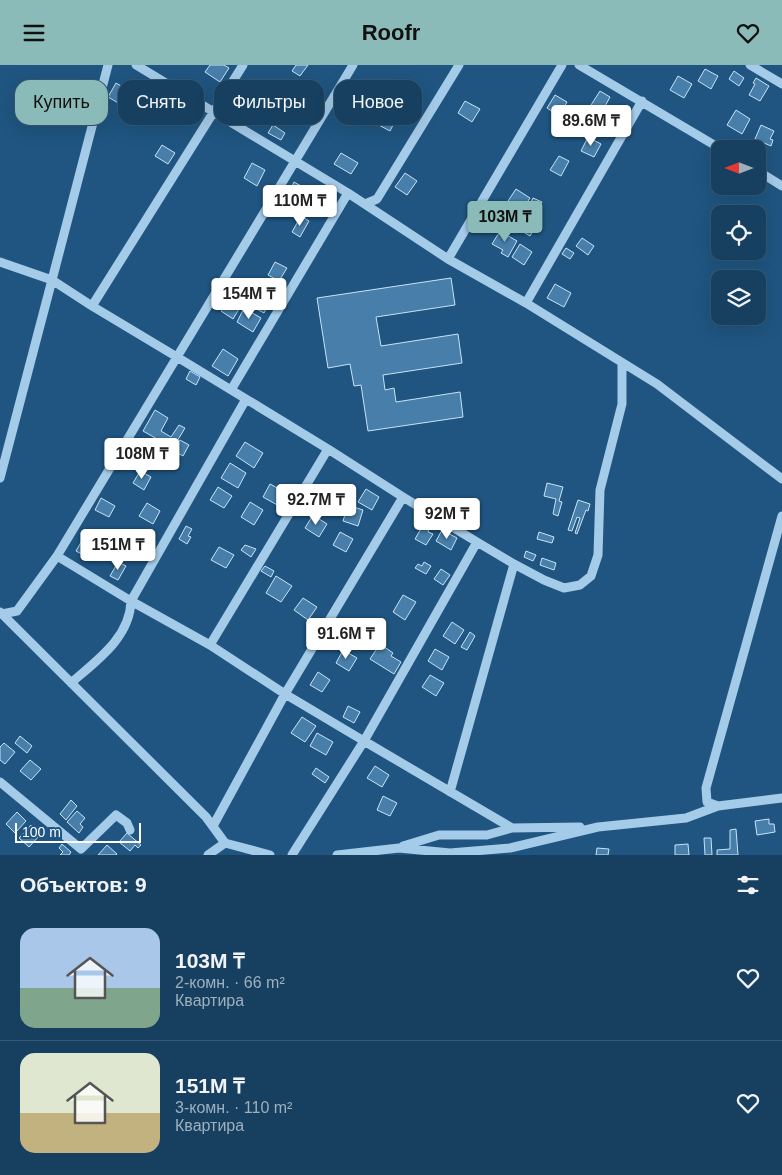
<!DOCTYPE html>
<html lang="ru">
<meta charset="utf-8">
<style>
:root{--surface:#174060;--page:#244b69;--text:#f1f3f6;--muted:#9eafbd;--line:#365975;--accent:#8bbbb9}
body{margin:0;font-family:Helvetica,sans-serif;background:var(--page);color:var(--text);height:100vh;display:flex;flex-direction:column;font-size:19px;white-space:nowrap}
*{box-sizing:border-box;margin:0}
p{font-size:16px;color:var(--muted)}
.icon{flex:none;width:28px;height:28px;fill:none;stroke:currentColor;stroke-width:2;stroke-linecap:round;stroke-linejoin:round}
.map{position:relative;height:790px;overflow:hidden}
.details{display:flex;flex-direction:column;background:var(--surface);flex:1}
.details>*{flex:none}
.top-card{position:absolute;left:15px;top:15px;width:500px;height:45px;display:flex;gap:10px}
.needle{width:32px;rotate:270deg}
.fabs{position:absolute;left:711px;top:75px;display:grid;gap:10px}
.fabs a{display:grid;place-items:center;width:55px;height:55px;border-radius:10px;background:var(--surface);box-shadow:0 5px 20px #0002,0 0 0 1px var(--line);font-size:25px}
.scale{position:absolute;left:15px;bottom:12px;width:126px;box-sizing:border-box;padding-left:5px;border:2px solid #fff;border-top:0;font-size:14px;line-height:18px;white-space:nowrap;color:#fff;-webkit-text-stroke:4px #1f5580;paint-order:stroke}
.price{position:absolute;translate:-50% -42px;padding:0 11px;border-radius:5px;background:#fff;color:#222;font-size:16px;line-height:32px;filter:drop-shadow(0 1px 2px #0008)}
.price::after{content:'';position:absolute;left:50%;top:30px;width:15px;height:11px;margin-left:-8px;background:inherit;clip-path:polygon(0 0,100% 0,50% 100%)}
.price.current{background:var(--accent);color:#111}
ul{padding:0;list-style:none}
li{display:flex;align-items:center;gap:15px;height:125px;padding:0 20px}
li+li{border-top:1px solid var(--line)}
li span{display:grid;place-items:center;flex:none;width:140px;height:100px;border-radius:15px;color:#555}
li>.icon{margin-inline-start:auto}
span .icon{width:60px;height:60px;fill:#fffc;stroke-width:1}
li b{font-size:21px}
h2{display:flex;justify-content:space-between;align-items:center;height:60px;padding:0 20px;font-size:21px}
.chip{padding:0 18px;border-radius:15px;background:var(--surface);box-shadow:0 5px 20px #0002,0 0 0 1px var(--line);font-size:18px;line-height:45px}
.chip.current{background:var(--accent);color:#111}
header{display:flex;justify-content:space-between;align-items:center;height:65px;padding:0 20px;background:var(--accent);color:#111;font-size:22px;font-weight:800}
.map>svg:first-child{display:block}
</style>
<header><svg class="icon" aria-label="menu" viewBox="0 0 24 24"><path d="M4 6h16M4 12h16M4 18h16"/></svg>Roofr<svg class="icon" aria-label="heart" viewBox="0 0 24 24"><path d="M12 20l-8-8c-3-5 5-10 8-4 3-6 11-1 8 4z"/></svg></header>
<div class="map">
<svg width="782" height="790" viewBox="0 0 782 790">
<rect width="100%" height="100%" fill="#1f5580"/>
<path fill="#477faa" stroke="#c8e3f6" d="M 210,0 L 224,0 L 229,3 L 220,17 L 205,7 Z
M 296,0 L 308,0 L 300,11 L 292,6 Z
M 705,4 L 718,11 L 711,24 L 698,16 Z
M 734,6 L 744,13 L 739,21 L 729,14 Z
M 678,11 L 692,19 L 684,33 L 670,25 Z
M 756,13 L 769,21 L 760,36 L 749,30 L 755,19 L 753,18 Z
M 397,17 L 414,26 L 407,39 L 390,31 Z
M 116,18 L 128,25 L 120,39 L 108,32 Z
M 600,26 L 610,32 L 602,47 L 591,40 Z
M 132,27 L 146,34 L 137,50 L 123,43 Z
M 555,30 L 567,37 L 559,51 L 547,43 Z
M 465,36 L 480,44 L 472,57 L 458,48 Z
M 381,42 L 398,50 L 390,66 L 373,57 Z
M 736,45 L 750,54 L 742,69 L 727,60 Z
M 273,60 L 285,68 L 281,75 L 268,68 Z
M 761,60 L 774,66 L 770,74 L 773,75 L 771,81 L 755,74 Z
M 588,72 L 601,79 L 594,92 L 581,86 Z
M 162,80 L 175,88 L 168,99 L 155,91 Z
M 341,88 L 358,98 L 351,109 L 334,99 Z
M 559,91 L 569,96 L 561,111 L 550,105 Z
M 252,98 L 265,105 L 257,121 L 244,113 Z
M 405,108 L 417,116 L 407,130 L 395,122 Z
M 294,117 L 310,126 L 300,146 L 294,143 L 297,138 L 286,133 Z
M 516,124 L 530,133 L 522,145 L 508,136 Z
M 533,133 L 542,137 L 534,152 L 526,147 Z
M 508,140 L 519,148 L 512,160 L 501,152 Z
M 522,149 L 537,159 L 530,171 L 515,162 Z
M 301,151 L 309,156 L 300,172 L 292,167 Z
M 500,166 L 517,176 L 508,192 L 501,188 L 503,185 L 492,179 Z
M 582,173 L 594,181 L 588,190 L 576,181 Z
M 520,179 L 532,187 L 524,200 L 512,192 Z
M 566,183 L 574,188 L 570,194 L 562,189 Z
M 275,197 L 287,203 L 279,216 L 268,210 Z
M 451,213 L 455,240 L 376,252 L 381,281 L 458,269 L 462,298 L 383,310 L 385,325 L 394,323 L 396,337 L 460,327 L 463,352 L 368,366 L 361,320 L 354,321 L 350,299 L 328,303 L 317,233 Z
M 262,216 L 268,220 L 260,235 L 268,240 L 264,248 L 249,240 Z
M 555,219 L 571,228 L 564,242 L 547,233 Z
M 229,234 L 241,241 L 233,254 L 221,246 Z
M 244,243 L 261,253 L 253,267 L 237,257 Z
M 223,284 L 238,294 L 228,311 L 212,301 Z
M 190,306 L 200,312 L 196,320 L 186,314 Z
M 155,345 L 168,353 L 161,366 L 171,372 L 179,360 L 185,363 L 173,383 L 143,366 Z
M 180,375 L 189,380 L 183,391 L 174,386 Z
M 245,377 L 263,388 L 254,403 L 236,391 Z
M 230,398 L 246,408 L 238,423 L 221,413 Z
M 140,406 L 151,412 L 144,425 L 133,418 Z
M 547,418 L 563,422 L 559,436 L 562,437 L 558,451 L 553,449 L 556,434 L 544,431 Z
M 270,419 L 287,428 L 279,441 L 263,432 Z
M 218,422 L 232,431 L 224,443 L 210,435 Z
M 328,423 L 342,432 L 332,447 L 318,439 Z
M 366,424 L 379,432 L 372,445 L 358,437 Z
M 101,433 L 115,441 L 109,452 L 95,445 Z
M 578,435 L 590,439 L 588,446 L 586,445 L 577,469 L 575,468 L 580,453 L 577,452 L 572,466 L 568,465 Z
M 250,437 L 263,445 L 254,460 L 241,452 Z
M 147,438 L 160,446 L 153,459 L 139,451 Z
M 348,440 L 363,445 L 358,461 L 343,456 Z
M 313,450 L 327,459 L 319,472 L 305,463 Z
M 423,460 L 429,464 L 428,467 L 433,469 L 426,480 L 415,474 Z
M 186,461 L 192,464 L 188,471 L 191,472 L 187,479 L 179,474 Z
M 442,465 L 457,473 L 451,485 L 436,476 Z
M 340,467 L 353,474 L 346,487 L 333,480 Z
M 539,467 L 554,472 L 552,478 L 537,474 Z
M 84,472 L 97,480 L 89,493 L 76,486 Z
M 245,480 L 256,484 L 251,492 L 241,485 Z
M 219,482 L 234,490 L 226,503 L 211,495 Z
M 526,486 L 536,490 L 533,496 L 524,492 Z
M 542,493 L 556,498 L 554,505 L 540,500 Z
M 118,497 L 126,501 L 118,515 L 110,511 Z
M 424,497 L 431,501 L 426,509 L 415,503 L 418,499 L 422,501 Z
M 265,501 L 274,506 L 271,512 L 261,506 Z
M 441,504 L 450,510 L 443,520 L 434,514 Z
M 276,511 L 292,521 L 281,537 L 266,528 Z
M 403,530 L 416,537 L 405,555 L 393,547 Z
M 303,533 L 317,542 L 308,555 L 294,545 Z
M 452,557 L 464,565 L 455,579 L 443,571 Z
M 470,567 L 475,571 L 467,585 L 461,582 Z
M 380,579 L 393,588 L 391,591 L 401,597 L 394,609 L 370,594 Z
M 435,584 L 449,592 L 442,605 L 428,596 Z
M 343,585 L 357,593 L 349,606 L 336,598 Z
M 318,607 L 330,615 L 322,627 L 310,620 Z
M 430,610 L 444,618 L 436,631 L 422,622 Z
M 348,641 L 360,647 L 354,658 L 343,652 Z
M 302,652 L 316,661 L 305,677 L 291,668 Z
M 317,668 L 333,677 L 326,690 L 310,681 Z
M 20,671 L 32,681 L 27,688 L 15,678 Z
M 4,678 L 15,687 L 5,699 L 0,695 L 0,682 Z
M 30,695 L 41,704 L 31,715 L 20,706 Z
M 375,701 L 389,710 L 382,722 L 367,713 Z
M 316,703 L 329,712 L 325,718 L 312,709 Z
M 383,731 L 397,738 L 390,751 L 377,745 Z
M 71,735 L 77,741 L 66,755 L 60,749 Z
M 77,746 L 85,753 L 80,759 L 83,762 L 79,768 L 67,757 Z
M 17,747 L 26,756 L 15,768 L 6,759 Z
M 769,754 L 769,759 L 774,759 L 775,767 L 757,770 L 755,756 Z
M 31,760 L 41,769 L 29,782 L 19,773 Z
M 736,764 L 738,790 L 717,790 L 717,785 L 730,784 L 730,765 Z
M 127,768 L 141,780 L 138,783 L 135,780 L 130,786 L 119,777 Z
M 704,773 L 711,773 L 712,790 L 705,790 Z
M 62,779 L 71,787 L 69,790 L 60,790 L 63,787 L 59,783 Z
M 688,779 L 689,790 L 675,790 L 675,780 Z
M 107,780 L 117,789 L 116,790 L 98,790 Z
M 597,783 L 609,784 L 608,790 L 596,790 Z"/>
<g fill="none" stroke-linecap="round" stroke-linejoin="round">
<path stroke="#a4cbe8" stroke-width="9" d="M 136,0 L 348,128
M 243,0 L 92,241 L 177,292 L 353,0
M 579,0 L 721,84
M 750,0 L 782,19
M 758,106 L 782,121
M 365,139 L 377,134 L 459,0
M 448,194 L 562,0
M 0,197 L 52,215 L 0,413
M 526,238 L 642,36
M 92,241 L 52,215 L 108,0
M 231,325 L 348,128 L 448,194 L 526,238 L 657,319 L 782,414
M 782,451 L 706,723 L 707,737 L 718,741 L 782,733
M 514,499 L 544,515 L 564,523 L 580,520 L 591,511 L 598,490 L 600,425 L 622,339 L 622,298
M 0,547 L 206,752 L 225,778 L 270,790
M 2,549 L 17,546 L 57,491
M 210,580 L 131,536 L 246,334 L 328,384
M 71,618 C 96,596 130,573 131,536 L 57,491 L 177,292 L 246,334
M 0,717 L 81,784 L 116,750 L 127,758 L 130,765
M 450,727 L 514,499 L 477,477 L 364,676 L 512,763
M 213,761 L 285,629 L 210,580 L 328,384 L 403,432
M 403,781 L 439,770 L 487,770 L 512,763 L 580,762
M 208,790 L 225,778
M 292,790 L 364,676 L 285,629 L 403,432 L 477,477
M 337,790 L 399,783 L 450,788 L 510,783 L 598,762 L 686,753 L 718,741"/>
</g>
</svg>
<div class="fabs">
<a><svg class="needle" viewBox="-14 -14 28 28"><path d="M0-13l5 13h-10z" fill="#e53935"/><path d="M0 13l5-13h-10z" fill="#9eafbd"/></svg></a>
<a><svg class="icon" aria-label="locate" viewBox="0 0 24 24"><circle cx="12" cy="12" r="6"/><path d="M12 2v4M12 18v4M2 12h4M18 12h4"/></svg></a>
<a><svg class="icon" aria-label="layers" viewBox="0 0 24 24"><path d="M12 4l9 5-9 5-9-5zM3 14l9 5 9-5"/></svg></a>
</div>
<div class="scale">100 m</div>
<b class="price" style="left:591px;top:82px">89.6M ₸</b>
<b class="price" style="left:300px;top:162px">110M ₸</b>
<b class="price current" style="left:505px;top:178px">103M ₸</b>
<b class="price" style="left:249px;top:255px">154M ₸</b>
<b class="price" style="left:142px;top:415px">108M ₸</b>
<b class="price" style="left:316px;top:461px">92.7M ₸</b>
<b class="price" style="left:447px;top:475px">92M ₸</b>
<b class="price" style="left:118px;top:506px">151M ₸</b>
<b class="price" style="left:346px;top:595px">91.6M ₸</b>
<div class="top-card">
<a class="chip current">Купить</a>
<a class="chip">Снять</a>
<a class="chip">Фильтры</a>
<a class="chip">Новое</a>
</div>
</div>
<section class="details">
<h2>Объектов: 9<svg class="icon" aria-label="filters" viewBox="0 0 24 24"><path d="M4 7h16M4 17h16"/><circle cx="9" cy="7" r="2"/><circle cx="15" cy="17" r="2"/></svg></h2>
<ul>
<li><span style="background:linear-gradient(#a9c7e8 60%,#7fa58c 0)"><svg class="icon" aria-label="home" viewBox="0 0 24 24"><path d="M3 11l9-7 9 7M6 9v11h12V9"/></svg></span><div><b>103M ₸</b><p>2-комн. · 66 m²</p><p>Квартира</p></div><svg class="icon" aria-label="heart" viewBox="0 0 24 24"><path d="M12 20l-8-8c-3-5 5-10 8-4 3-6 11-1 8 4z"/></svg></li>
<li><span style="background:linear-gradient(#dfe7d0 60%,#c2b280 0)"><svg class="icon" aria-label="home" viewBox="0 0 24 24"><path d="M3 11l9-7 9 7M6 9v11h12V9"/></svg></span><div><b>151M ₸</b><p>3-комн. · 110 m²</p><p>Квартира</p></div><svg class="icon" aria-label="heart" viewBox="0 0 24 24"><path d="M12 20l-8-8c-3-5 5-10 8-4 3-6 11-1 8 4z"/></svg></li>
</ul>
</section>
